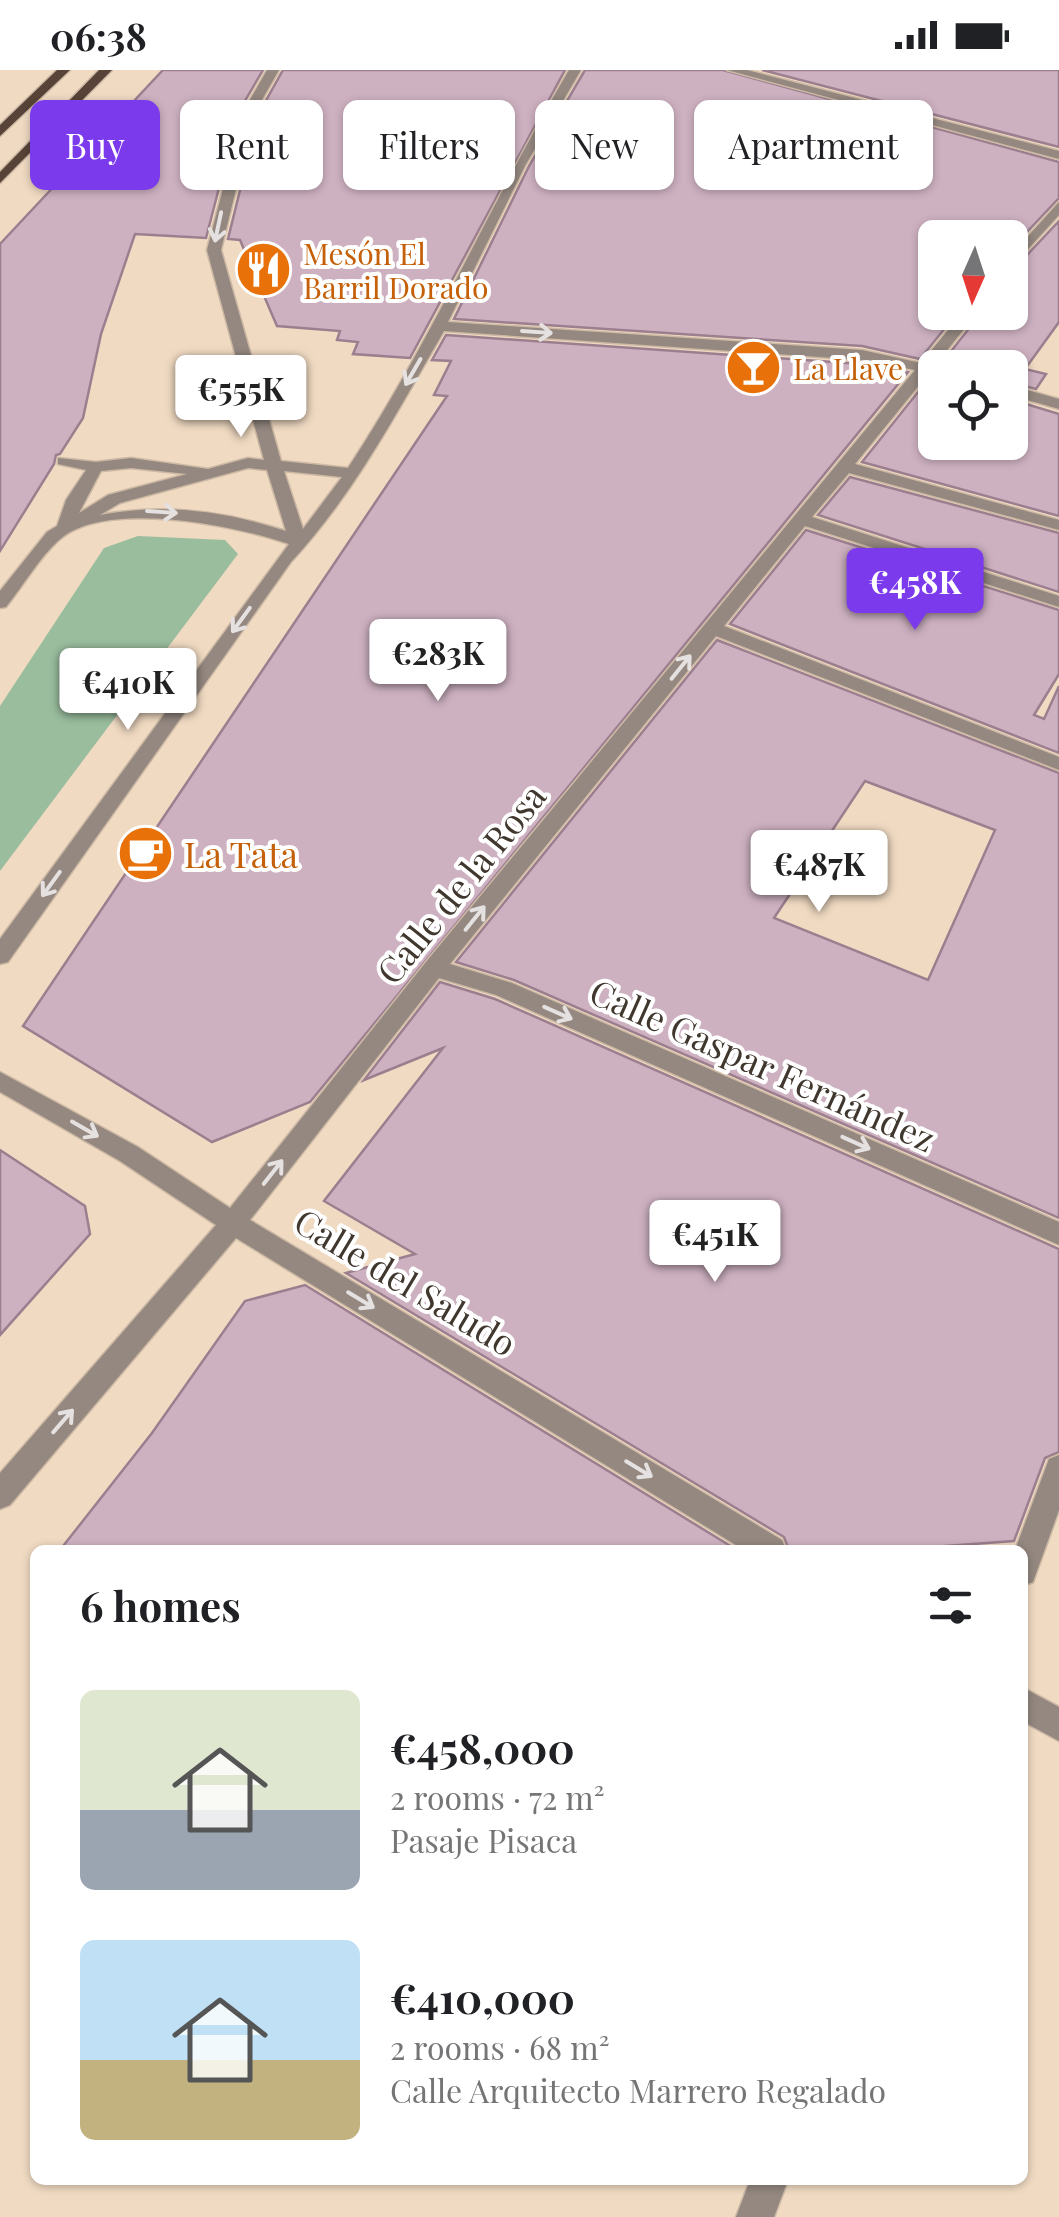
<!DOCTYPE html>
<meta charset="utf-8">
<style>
:root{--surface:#fff;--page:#f2f2f2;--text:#202124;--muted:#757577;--accent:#7c3aed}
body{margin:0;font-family:"Playfair Display",serif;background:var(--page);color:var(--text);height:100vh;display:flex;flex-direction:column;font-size:38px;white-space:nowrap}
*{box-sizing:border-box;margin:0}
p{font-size:32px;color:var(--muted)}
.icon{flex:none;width:55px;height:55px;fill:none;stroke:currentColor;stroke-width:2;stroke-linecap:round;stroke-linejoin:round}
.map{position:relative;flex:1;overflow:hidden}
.drawer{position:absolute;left:30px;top:1475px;width:998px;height:640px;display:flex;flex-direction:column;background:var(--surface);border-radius:15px;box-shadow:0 2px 8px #0004}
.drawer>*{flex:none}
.banner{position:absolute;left:30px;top:30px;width:1000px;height:90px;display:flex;gap:20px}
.needle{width:65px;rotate:183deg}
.tools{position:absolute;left:918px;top:150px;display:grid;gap:20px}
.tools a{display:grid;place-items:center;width:110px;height:110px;border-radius:15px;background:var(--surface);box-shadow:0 2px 8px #0004;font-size:50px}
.price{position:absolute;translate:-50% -85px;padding:0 22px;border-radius:10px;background:#fff;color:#222;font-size:32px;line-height:65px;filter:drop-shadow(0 2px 5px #0008)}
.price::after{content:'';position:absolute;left:50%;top:60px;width:30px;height:22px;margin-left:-15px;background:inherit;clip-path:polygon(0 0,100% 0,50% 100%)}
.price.current{background:var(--accent);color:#fff}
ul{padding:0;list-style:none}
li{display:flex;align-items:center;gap:30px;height:250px;padding:0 50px}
li span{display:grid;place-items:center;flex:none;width:280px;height:200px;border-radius:15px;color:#555}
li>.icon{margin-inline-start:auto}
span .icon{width:120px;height:120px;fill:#fffc;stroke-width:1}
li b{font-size:42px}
h2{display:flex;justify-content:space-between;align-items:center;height:120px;padding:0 50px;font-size:42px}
.tag{padding:0 35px;border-radius:15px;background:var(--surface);box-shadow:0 2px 8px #0004;font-size:35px;line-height:90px}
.tag.current{background:var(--accent);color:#fff}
.status{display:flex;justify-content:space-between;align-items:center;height:70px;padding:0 50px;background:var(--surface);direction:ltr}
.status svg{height:28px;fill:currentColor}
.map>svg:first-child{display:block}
</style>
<div class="status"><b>06:38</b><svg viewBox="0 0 49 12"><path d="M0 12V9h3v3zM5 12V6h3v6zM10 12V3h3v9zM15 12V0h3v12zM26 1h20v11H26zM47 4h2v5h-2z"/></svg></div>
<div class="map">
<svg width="1059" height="2147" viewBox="0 0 1059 2147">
<rect width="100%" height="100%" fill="#f0dac2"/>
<path fill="#9abd9e" d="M 138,466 L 225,470 L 238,484 L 0,801 L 0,636 L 104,478 Z"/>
<path fill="#ceb1c1" stroke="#9b7f8f" stroke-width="2.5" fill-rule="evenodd" d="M 163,0 L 263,0 L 239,41 L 206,168 L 135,164 L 101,264 L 83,348 L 60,384 L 56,385 L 54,394 L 0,481 L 0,174 Z
M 283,0 L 565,0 L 410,288 L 353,284 L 358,272 L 337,270 L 340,261 L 277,256 L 240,170 L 228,169 L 259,43 Z
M 585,0 L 723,0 L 1059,92 L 1059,128 L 1010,180 L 1010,168 L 935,168 L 935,242 L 958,242 L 920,289 L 862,276 L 454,249 L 529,96 Z
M 762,0 L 1059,0 L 1059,77 Z
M 1059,151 L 1059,252 L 1025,299 L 1046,304 L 1036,319 L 1010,312 L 1010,298 L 945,298 L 941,294 L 982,242 L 1010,242 L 1010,203 Z
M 446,265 L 862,294 L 908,302 L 310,1032 L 212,1072 L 23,956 L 447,326 L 434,325 L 451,291 L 432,290 Z
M 930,307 L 935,308 L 935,372 L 1010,372 L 1010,329 L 1059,344 L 1059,446 L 862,392 Z
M 850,407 L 1059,463 L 1059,522 L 818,445 Z
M 806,460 L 1059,540 L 1059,604 L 1034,645 L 1044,649 L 1059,616 L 1059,683 L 730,554 Z
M 717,570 L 1059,703 L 1059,1148 L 514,910 L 456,892 ZM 865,711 L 995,760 L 928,910 L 774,848 Z
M 440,912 L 495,929 L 1059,1179 L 1059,1382 L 1045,1388 L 1014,1471 L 890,1480 L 789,1480 L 784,1467 L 346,1203 L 415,1184 L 324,1131 L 443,978 L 364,1010 Z
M 0,1080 L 85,1136 L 90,1164 L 0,1265 Z
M 305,1215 L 737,1480 L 60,1480 L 152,1363 L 245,1231 Z"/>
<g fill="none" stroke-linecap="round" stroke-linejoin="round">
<defs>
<path id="minor" d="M 267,0 L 279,0 L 255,42 L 221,180 L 281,391 L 348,398 C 432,271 492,130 569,0 L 581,0 L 526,94 L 448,252 L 862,280 L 921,293 L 963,242 L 978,242 L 935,295 L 941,298 L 935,298 L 935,305 L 929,303 L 855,394 L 1059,450 L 1059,460 L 849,403 L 812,447 L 1059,526 L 1059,537 L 805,456 L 724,556 L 1059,687 L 1059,700 L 716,566 L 450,894 L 512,913 L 1059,1152 L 1059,1175 L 496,925 L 439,908 L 250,1150 L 782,1470 L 786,1480 L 744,1480 L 236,1168 L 10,1435 L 0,1439 L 0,1403 L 216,1155 L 120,1091 L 0,1022 L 0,1002 L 138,1077 L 230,1138 L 426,892 L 915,300 L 862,290 L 444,261 C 397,342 355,423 291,492 L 8,892 L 0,894 L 0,869 L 289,474 C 234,455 104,429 59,470 C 39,488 23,516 6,537 L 0,538 L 0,521 L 47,462 L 57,456 L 66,430 L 86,400 L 58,394 L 58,388 L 96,392 L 131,388 L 208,399 L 248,388 L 264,390 L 207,180 L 243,42 ZM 131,398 L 187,404 L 108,425 L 79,443 L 101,401 ZM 248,398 L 267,400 L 286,461 C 225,441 164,433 100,445 L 120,433 ZM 284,401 L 342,407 L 303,459 Z
M 727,0 L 747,0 L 1059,81 L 1059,89 Z
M 1059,132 L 1059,145 L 1010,199 L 1010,186 Z
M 1010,315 L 1059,329 L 1059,339 L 1010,325 Z
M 1059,1385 L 1059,1440 L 1033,1512 L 1022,1516 L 1022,1480 L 1015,1480 L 1049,1389 Z
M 1022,1617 L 1059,1637 L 1059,1671 L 1022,1651 Z
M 750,2110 L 788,2110 L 774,2147 L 736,2147 Z"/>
<path id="major" d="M 57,0 L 70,0 L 0,66 L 0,55 Z
M 99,0 L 112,0 L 0,113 L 0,102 Z"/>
</defs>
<use href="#minor" stroke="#cdb9a4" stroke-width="3"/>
<use href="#major" stroke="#cdb9a4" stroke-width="3"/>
<use href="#minor" fill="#948881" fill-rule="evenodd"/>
<use href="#major" fill="#574337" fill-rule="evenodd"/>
</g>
<defs><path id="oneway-shaft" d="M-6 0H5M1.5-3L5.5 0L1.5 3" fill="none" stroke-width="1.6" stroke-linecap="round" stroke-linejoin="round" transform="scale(2.5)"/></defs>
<g stroke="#e4e1e0">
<use href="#oneway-shaft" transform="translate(218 157) rotate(102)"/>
<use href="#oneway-shaft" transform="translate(537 262) rotate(4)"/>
<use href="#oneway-shaft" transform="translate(413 302) rotate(120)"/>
<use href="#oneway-shaft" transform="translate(162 442) rotate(4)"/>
<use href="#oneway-shaft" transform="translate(241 550) rotate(126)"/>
<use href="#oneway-shaft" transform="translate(681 597) rotate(-51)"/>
<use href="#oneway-shaft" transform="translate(51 814) rotate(126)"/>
<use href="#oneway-shaft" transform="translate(475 848) rotate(-51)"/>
<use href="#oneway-shaft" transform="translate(558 943) rotate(24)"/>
<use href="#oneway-shaft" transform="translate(85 1059) rotate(30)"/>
<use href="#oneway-shaft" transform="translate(856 1073) rotate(24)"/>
<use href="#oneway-shaft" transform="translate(273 1102) rotate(-52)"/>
<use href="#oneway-shaft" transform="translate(361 1230) rotate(31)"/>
<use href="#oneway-shaft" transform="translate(63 1351) rotate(-49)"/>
<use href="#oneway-shaft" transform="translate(639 1399) rotate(31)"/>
</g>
<defs>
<symbol id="restaurant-disc" viewBox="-11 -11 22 22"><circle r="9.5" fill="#e8710a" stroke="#fff"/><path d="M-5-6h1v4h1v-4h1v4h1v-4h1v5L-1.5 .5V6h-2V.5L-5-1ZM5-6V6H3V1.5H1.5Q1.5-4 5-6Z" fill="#fff"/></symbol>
<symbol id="bar-disc" viewBox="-11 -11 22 22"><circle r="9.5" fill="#e8710a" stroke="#fff"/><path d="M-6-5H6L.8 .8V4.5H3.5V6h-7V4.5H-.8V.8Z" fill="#fff"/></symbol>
<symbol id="cafe-disc" viewBox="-11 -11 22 22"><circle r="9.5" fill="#e8710a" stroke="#fff"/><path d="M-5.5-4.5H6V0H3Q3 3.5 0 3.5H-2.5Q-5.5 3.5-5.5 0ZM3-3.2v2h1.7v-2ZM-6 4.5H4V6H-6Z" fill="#fff"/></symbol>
</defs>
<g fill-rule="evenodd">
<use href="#restaurant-disc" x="232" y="168" width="63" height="63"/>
<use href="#bar-disc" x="722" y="266" width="63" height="63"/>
<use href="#cafe-disc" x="114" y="752" width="63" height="63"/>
</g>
<g text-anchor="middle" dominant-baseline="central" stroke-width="8" stroke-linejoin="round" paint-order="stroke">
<g font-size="30" fill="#c56008" stroke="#fff" text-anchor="start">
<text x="303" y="183">Mesón El<tspan x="303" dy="34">Barril Dorado</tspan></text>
<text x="793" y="298">La Llave</text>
</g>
<g font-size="35" fill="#c56008" stroke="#fff" text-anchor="start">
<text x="184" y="783">La Tata</text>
</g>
<g font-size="35" fill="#40372e" stroke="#fff">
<text transform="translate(460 813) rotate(-51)">Calle de la Rosa</text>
<text transform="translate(763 994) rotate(24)">Calle Gaspar Fernández</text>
<text transform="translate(406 1211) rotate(31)">Calle del Saludo</text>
</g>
</g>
</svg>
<div class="tools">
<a><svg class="needle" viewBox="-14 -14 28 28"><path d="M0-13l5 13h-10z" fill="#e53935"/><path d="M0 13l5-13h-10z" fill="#757577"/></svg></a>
<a><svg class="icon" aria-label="locate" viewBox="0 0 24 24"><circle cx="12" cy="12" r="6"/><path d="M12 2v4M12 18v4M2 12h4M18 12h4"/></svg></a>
</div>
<b class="price" style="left:241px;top:370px">€555K</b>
<b class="price current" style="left:915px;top:563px">€458K</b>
<b class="price" style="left:438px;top:634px">€283K</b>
<b class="price" style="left:128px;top:663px">€410K</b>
<b class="price" style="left:819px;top:845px">€487K</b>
<b class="price" style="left:715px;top:1215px">€451K</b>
<div class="banner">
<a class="tag current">Buy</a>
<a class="tag">Rent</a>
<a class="tag">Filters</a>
<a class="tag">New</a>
<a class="tag">Apartment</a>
</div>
<section class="drawer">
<h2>6 homes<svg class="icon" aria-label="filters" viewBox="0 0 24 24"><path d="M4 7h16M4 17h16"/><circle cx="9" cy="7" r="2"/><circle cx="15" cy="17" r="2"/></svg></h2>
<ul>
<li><span style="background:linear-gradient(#dfe7d0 60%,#9aa5b1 0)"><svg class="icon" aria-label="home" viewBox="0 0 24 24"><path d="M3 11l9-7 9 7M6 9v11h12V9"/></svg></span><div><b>€458,000</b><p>2 rooms · 72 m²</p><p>Pasaje Pisaca</p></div></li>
<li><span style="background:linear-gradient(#bfe0f5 60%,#c2b280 0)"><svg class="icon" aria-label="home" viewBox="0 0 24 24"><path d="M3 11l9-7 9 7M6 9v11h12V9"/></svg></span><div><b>€410,000</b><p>2 rooms · 68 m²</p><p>Calle Arquitecto Marrero Regalado</p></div></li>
</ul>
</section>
</div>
